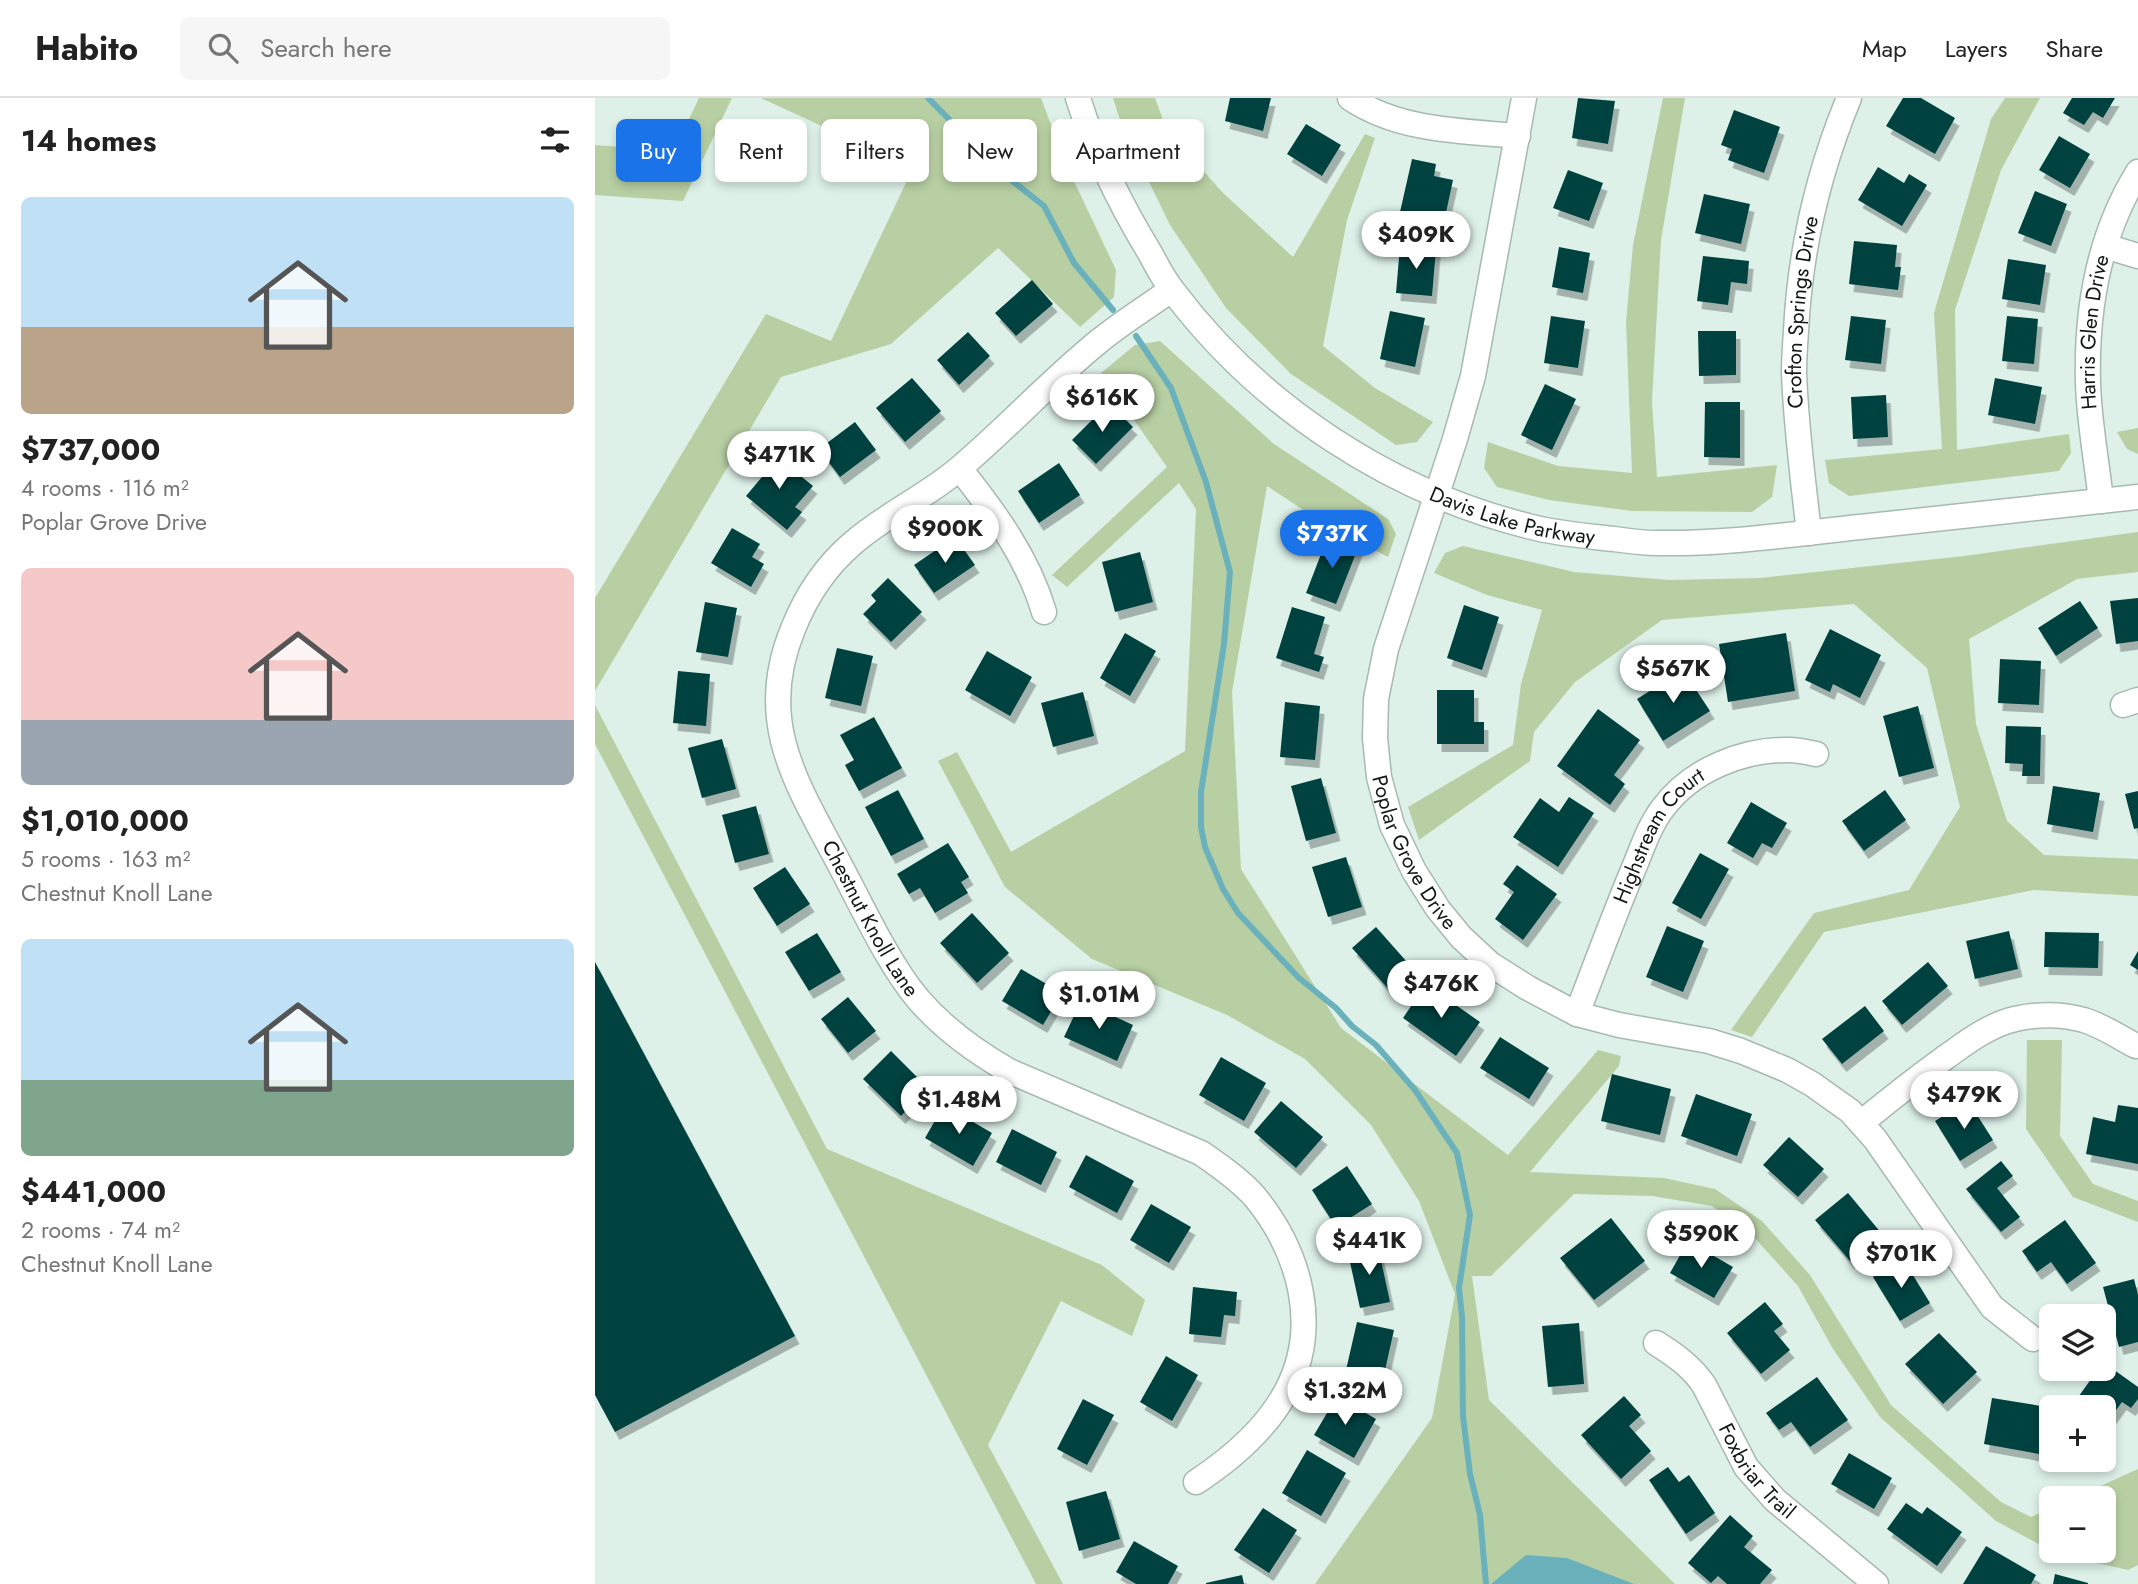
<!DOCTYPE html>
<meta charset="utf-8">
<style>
:root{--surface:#fff;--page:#f6f6f6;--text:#222;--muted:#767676;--line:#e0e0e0;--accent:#1a73e8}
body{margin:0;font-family:Jost,sans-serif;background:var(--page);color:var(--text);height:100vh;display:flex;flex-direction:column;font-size:26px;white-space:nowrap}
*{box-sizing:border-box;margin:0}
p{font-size:23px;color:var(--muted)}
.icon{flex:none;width:38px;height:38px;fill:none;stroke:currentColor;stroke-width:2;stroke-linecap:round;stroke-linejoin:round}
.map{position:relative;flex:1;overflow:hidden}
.panel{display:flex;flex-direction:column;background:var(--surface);width:595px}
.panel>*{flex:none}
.top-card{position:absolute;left:21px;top:21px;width:665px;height:63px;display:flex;gap:14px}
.buttons{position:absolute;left:1444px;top:1206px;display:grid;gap:14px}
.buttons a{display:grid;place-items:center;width:77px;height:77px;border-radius:10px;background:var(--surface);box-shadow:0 4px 10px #0003;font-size:35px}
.price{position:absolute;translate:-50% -60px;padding:0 16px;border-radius:24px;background:#fff;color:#222;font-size:23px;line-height:46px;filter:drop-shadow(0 2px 4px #0008)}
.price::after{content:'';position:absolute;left:50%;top:42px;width:21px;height:16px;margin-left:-10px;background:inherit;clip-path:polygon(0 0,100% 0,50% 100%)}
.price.current{background:var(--accent);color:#fff}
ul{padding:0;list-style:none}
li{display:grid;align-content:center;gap:14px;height:371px;padding:0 21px}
li span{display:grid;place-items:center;height:217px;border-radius:10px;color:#555}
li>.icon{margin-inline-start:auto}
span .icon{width:126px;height:126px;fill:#fffc;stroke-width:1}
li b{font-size:30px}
h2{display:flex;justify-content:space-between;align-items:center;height:84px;padding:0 21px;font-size:30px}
.tag{padding:0 24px;border-radius:10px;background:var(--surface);box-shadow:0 4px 10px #0003;font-size:24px;line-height:63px}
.tag.current{background:var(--accent);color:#fff}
header{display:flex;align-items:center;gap:42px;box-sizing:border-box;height:98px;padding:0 35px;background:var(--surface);border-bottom:2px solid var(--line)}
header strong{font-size:33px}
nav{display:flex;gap:38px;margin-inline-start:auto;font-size:24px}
.search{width:490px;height:63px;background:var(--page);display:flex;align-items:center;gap:18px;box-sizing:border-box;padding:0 24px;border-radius:10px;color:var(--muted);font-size:26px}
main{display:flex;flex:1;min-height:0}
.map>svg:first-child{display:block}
</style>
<header>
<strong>Habito</strong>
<div class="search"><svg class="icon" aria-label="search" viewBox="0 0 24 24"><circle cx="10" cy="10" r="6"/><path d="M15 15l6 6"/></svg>Search here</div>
<nav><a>Map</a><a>Layers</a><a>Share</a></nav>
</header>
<main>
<section class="panel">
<h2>14 homes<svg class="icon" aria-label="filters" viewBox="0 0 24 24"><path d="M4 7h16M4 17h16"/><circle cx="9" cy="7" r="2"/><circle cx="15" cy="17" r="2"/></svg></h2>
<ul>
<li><span style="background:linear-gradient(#bfe0f5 60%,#b9a48a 0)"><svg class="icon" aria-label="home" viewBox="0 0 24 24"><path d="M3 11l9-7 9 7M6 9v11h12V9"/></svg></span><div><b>$737,000</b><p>4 rooms · 116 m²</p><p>Poplar Grove Drive</p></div></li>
<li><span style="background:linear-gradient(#f6c9c9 70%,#9aa5b1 0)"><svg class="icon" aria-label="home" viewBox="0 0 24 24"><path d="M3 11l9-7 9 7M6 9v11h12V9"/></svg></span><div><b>$1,010,000</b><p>5 rooms · 163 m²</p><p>Chestnut Knoll Lane</p></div></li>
<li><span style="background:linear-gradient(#bfe0f5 65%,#7fa58c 0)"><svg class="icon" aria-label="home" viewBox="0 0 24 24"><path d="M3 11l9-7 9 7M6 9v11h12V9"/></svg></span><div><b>$441,000</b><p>2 rooms · 74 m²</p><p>Chestnut Knoll Lane</p></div></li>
</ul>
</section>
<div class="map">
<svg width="1543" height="1486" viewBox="0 0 1543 1486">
<defs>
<filter id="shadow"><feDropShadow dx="4.5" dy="8" stdDeviation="0" flood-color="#0004"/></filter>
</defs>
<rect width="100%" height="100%" fill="#ddf1e9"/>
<path fill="#b8cfa3" d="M 104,0 L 137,0 L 88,103 L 0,97 L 0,47 L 79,53 Z
M 166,0 L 446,0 L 470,64 L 521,172 L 519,199 L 485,229 L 403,150 L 296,246 L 186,279 L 0,593 L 0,500 L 171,216 L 236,243 L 318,70 Z
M 518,0 L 560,0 L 571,30 L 627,94 L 698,159 L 770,36 L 780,40 L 752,122 L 728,248 L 780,290 L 838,324 L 822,344 L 801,347 L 696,276 L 631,210 L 575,127 L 527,28 Z
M 1068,0 L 1090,0 L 1066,142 L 1057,303 L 1062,379 L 1182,367 L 1177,399 L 1157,414 L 1037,413 L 954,402 L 902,389 L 889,370 L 893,344 L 963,368 L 1037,375 L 1031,224 L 1038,147 Z
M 1410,0 L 1445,0 L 1406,72 L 1360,212 L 1362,352 L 1474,336 L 1476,355 L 1464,373 L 1254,398 L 1234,385 L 1230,362 L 1347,351 L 1339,215 L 1396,21 Z
M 565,243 L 679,346 L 793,421 L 801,436 L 793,459 L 728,425 L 672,388 L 637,594 L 646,771 L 746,930 L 913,1057 L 1003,952 L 1026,958 L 1024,968 L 935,1074 L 1069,1080 L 1120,1091 L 1167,1123 L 1215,1177 L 1296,1307 L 1406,1404 L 1436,1419 L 1456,1410 L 1456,1452 L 1508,1452 L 1508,1400 L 1479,1400 L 1543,1371 L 1543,1467 L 1533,1472 L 1462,1456 L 1401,1423 L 1285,1319 L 1238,1251 L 1203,1188 L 1157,1137 L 1117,1108 L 1057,1098 L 979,1096 L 896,1178 L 877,1178 L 894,1302 L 1080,1486 L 720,1486 L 837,1320 L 860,1196 L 824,1103 L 776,1027 L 710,961 L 632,917 L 497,861 L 410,789 L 343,663 L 362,654 L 416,754 L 590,653 L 601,411 L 584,385 L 472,489 L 457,477 L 572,369 L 506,275 L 540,247 Z
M 1543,330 L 1543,356 L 1532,351 L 1522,334 Z
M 1543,434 L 1543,474 L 1482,481 L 1374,541 L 1381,626 L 1412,723 L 1449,757 L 1543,761 L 1543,798 L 1439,792 L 1229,834 L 1157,939 L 1136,932 L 1219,815 L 1314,792 L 1365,709 L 1332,570 L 1259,506 L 1067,522 L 980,584 L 939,634 L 935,663 L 824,742 L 813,709 L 918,647 L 926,586 L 947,512 L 892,497 L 839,475 L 850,455 L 868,448 L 979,474 L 1074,482 L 1165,480 L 1369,458 Z
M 0,607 L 232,1051 L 507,1167 L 550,1202 L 537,1238 L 466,1203 L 393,1347 L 468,1486 L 441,1486 L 0,646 Z
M 1432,942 L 1467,942 L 1465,1038 L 1498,1086 L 1543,1103 L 1543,1124 L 1478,1099 L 1431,1031 Z"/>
<path fill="#6ab1bc" d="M 931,1457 L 972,1460 L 1039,1486 L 896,1486 Z"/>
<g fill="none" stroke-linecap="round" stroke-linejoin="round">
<path stroke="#6ab1bc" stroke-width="6" d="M 333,0 L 406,74 L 449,108 L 479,165 L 518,212
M 541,238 L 576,290 L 611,384 L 635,474 L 629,546 L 606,694 L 606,729 L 610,749 L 628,791 L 643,815 L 704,880 L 741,910 L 757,928 L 781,947 L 820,992 L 862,1055 L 875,1117 L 864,1190 L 867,1219 L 868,1318 L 875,1376 L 885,1417 L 891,1486"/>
</g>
<path fill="#03423f" filter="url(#shadow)" d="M 635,0 L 676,0 L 668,33 L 630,23 Z
M 983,0 L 1020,3 L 1013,46 L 977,40 Z
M 1308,0 L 1326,0 L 1360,20 L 1340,56 L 1291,28 Z
M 1477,0 L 1520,0 L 1508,20 L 1498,14 L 1489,27 L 1468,15 Z
M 1139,12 L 1185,29 L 1169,75 L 1133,62 L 1137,51 L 1126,47 Z
M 711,26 L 746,47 L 727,78 L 692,56 Z
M 1464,38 L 1495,56 L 1475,90 L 1444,72 Z
M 817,61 L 841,66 L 839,78 L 858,82 L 849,124 L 805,114 Z
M 1283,69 L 1309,85 L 1314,76 L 1332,87 L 1307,128 L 1263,102 Z
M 973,72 L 1008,85 L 994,123 L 958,110 Z
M 1440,93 L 1472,106 L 1456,148 L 1423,135 Z
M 1109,96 L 1155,106 L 1146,146 L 1100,135 Z
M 1259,143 L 1302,147 L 1300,169 L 1306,169 L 1303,192 L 1254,186 Z
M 805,148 L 841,151 L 837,198 L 801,195 Z
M 964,149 L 995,155 L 988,195 L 957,189 Z
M 1108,158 L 1154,163 L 1152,186 L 1136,184 L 1133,207 L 1102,203 Z
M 1413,161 L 1451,167 L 1445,207 L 1407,201 Z
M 437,182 L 458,206 L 421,238 L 400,215 Z
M 795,213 L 830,220 L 820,269 L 785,261 Z
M 956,218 L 990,223 L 983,270 L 949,265 Z
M 1256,218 L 1291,222 L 1286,266 L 1250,262 Z
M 1412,218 L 1443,221 L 1439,266 L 1407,263 Z
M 1103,233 L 1141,233 L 1141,277 L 1104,278 Z
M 373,234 L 395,258 L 364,287 L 342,262 Z
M 317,280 L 346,313 L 310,344 L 281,310 Z
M 1400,280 L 1447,289 L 1440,326 L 1393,317 Z
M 950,286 L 981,301 L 957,352 L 926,337 Z
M 1291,297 L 1293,339 L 1258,341 L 1256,299 Z
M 1110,304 L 1145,304 L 1145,360 L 1109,359 Z
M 514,305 L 538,329 L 501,366 L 477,342 Z
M 260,324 L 281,352 L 245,379 L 224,351 Z
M 175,353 L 218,388 L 200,409 L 207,414 L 192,432 L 151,398 L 172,373 L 163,366 Z
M 464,365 L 485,397 L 444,425 L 423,393 Z
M 137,430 L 165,446 L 157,459 L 169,466 L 156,489 L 116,465 Z
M 733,438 L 763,450 L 741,506 L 711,495 Z
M 360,439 L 380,467 L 339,495 L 319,467 Z
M 545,454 L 558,504 L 520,514 L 507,464 Z
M 293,480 L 327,514 L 296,544 L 268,516 L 281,503 L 276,497 Z
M 1543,500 L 1543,543 L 1521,546 L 1515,503 Z
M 1485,503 L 1503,530 L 1461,558 L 1443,530 Z
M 110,504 L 142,510 L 133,559 L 101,554 Z
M 869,507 L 904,519 L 887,572 L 852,560 Z
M 697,509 L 730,519 L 719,556 L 729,559 L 724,574 L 681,560 Z
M 1235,531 L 1286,557 L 1265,600 L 1238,586 L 1235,594 L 1210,582 Z
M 530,535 L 561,553 L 535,598 L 505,580 Z
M 1191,535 L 1200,593 L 1133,604 L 1124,546 Z
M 242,550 L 278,558 L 266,608 L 230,600 Z
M 392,553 L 437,579 L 415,618 L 370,592 Z
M 1405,561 L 1446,563 L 1444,607 L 1403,605 Z
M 1088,572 L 1115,613 L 1068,643 L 1042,601 Z
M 83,573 L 115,576 L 111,628 L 78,625 Z
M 842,592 L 879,592 L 879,624 L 889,624 L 889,646 L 842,646 Z
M 488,594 L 499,638 L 458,649 L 446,605 Z
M 690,604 L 725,608 L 720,662 L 685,659 Z
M 1323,608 L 1339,670 L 1304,679 L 1288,618 Z
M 1003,611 L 1045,642 L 1019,677 L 1030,686 L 1015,707 L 962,668 Z
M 279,619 L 307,670 L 264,693 L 250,667 L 259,662 L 245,637 Z
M 1411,628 L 1446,629 L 1445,678 L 1427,678 L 1428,666 L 1410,665 Z
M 127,641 L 141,691 L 107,700 L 93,650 Z
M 726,680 L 741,735 L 711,743 L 696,688 Z
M 1458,688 L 1505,695 L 1498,734 L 1452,726 Z
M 303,692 L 329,741 L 296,758 L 270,709 Z
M 1290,692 L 1311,722 L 1269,753 L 1247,723 Z
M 1543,693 L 1543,730 L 1539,731 L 1530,696 Z
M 974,699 L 999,715 L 963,769 L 918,739 L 945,700 L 964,714 Z
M 1156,704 L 1192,725 L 1177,750 L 1167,745 L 1158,760 L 1132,745 Z
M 161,708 L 174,756 L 140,765 L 127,717 Z
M 353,745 L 374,779 L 366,784 L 373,795 L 340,815 L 325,790 L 314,796 L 302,776 Z
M 1105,755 L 1134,771 L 1106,821 L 1077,805 Z
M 751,759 L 767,809 L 733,819 L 717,769 Z
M 922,767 L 962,796 L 928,842 L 900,821 L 919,794 L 908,786 Z
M 190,769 L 215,806 L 182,828 L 158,790 Z
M 377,815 L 414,855 L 382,885 L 345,845 Z
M 1072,828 L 1109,843 L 1088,894 L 1051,879 Z
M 781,829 L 820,873 L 796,894 L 757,850 Z
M 1414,833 L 1423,871 L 1380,881 L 1371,843 Z
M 1450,834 L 1504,835 L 1503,870 L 1449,869 Z
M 222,835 L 246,874 L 214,893 L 190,854 Z
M 1543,853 L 1543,872 L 1535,867 Z
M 0,864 L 200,1238 L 20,1334 L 0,1297 Z
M 1333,864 L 1353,888 L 1307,927 L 1287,903 Z
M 426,871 L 467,895 L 448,927 L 407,903 Z
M 831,886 L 885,924 L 861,958 L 808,920 Z
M 253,899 L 281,933 L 253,955 L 226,921 Z
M 486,903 L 538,927 L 522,963 L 469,939 Z
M 1270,908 L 1289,933 L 1247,966 L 1227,941 Z
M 905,939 L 954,970 L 934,1001 L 885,970 Z
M 296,953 L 333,990 L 306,1018 L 268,981 Z
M 626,959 L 671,985 L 649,1023 L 604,997 Z
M 1017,976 L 1076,991 L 1065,1037 L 1006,1023 Z
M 1101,996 L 1157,1016 L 1142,1058 L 1086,1038 Z
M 686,1003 L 728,1039 L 701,1070 L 659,1034 Z
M 1373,1003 L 1398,1042 L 1365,1063 L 1340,1023 Z
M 349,1007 L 397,1035 L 378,1068 L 330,1040 Z
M 1523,1007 L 1543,1010 L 1543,1066 L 1491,1056 L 1498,1019 L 1520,1024 Z
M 417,1031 L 462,1054 L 446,1087 L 401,1064 Z
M 1194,1039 L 1229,1071 L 1203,1099 L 1168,1067 Z
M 491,1057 L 539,1083 L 522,1115 L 474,1089 Z
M 1406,1063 L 1418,1078 L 1402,1090 L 1425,1119 L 1406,1134 L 1371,1091 Z
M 752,1068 L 777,1106 L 741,1129 L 717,1092 Z
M 1253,1095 L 1287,1136 L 1255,1163 L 1220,1122 Z
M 556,1106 L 596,1129 L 574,1165 L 535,1142 Z
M 1016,1120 L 1050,1163 L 999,1202 L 965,1160 Z
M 1470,1122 L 1501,1165 L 1472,1186 L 1456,1164 L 1442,1174 L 1427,1153 Z
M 1093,1143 L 1138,1169 L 1119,1200 L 1075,1175 Z
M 783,1148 L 795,1204 L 765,1210 L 753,1155 Z
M 1308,1161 L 1335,1205 L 1305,1223 L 1278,1179 Z
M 1539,1181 L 1543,1197 L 1543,1244 L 1524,1249 L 1508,1189 Z
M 598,1189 L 642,1194 L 640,1218 L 629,1217 L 626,1239 L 594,1236 Z
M 1170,1204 L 1188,1226 L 1179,1233 L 1195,1252 L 1166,1276 L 1132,1235 Z
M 762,1224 L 799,1232 L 788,1281 L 751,1272 Z
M 984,1225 L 989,1286 L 953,1289 L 947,1228 Z
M 1344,1235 L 1382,1274 L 1348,1306 L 1310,1266 Z
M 571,1258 L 603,1277 L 577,1323 L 545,1304 Z
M 1508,1264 L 1543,1289 L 1543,1301 L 1536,1310 L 1527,1304 L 1508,1330 L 1508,1309 L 1476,1309 L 1504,1270 L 1508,1270 Z
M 1222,1279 L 1253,1322 L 1215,1349 L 1196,1324 L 1184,1332 L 1171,1315 Z
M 742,1298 L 781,1321 L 759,1360 L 719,1337 Z
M 1029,1298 L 1046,1317 L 1034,1328 L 1056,1353 L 1026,1381 L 986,1337 Z
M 1397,1300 L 1452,1309 L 1444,1356 L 1389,1346 Z
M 488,1301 L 519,1317 L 492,1367 L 462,1351 Z
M 712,1352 L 751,1375 L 726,1418 L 687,1395 Z
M 1254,1355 L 1297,1380 L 1279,1411 L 1236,1386 Z
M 1073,1369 L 1084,1384 L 1094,1377 L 1120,1415 L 1091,1436 L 1054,1382 Z
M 511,1393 L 525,1441 L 484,1453 L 471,1404 Z
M 1311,1405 L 1327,1416 L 1332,1409 L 1367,1434 L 1342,1468 L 1292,1431 Z
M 668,1410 L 702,1432 L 674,1475 L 639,1452 Z
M 1135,1417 L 1158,1438 L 1149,1449 L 1177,1472 L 1165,1486 L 1132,1486 L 1123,1478 L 1116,1485 L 1093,1465 Z
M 539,1443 L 583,1468 L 573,1486 L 541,1486 L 521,1474 Z
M 1391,1448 L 1441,1477 L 1436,1486 L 1368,1486 Z
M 1460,1476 L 1493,1485 L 1493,1486 L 1458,1486 Z
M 647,1477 L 649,1486 L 611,1486 L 611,1485 Z"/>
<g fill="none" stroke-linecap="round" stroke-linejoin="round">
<defs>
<g id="minor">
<path id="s1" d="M 483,0 C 500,55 525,106 555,155 C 562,168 569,182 578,193 C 665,309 797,395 937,429 C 964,436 992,438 1019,441 C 1033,443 1048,445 1063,445 C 1131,446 1198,436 1265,429 C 1358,419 1450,409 1543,399"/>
<path d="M 755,0 C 804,33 866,33 923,38"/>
<path id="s2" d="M 929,0 L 878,278 L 860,341 L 791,551 L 781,601 L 780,640 L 784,679 L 797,727 L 819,773 L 843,811 L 866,839 L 895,866 L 933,890 L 982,916 L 1024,927 L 1114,943 L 1146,953 L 1192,972 L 1217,986 L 1255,1013 L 1280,1041 L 1397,1209 L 1438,1241"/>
<path d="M 1510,148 L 1543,158"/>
<path id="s3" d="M 576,192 C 552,209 526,225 503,244 C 455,283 413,329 366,369 C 333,398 291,416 258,445 C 231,468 211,498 198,531 C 159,625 203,687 246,769 C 268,810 293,865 323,901 C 348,930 381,954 414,973 L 606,1055 C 625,1068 645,1082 660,1099 C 705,1154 726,1229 691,1294 C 671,1331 636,1361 601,1384"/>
<path d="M 365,371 C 400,415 433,460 449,514"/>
<path id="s4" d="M 1506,403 C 1502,364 1494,324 1493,285 C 1491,212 1504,137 1543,74"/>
<path id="s5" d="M 1214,435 C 1208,382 1201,329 1199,275 C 1199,261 1200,247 1201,233 C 1205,152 1223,75 1254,0"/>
<path d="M 1528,607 L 1543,602"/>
<path id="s6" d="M 982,916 C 1000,868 1018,820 1038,772 C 1047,751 1054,728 1068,710 C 1096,672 1148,651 1194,652 C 1203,652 1212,654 1221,656"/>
<path d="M 1266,1025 C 1294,1002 1322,980 1351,959 C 1372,944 1394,927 1420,921 C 1442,916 1467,916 1489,922 C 1508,928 1524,939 1541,948"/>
<path id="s7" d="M 1061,1245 C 1080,1257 1096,1268 1109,1287 L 1151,1369 L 1180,1402 L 1281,1486"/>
</g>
</defs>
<use href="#minor" stroke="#a7bab2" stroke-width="27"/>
<use href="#minor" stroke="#fff" stroke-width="24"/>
</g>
<g text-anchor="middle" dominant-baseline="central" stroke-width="7" stroke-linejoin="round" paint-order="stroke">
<g font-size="21" fill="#111815" stroke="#ebfef6">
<text stroke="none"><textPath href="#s5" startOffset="222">Crofton Springs Drive</textPath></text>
<text stroke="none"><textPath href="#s4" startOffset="170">Harris Glen Drive</textPath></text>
<text stroke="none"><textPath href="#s1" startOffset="632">Davis Lake Parkway</textPath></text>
<text stroke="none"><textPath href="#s6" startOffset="198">Highstream Court</textPath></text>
<text stroke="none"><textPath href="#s2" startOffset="782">Poplar Grove Drive</textPath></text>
<text stroke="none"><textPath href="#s3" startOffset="826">Chestnut Knoll Lane</textPath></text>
<text stroke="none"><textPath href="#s7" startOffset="166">Foxbriar Trail</textPath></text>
</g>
</g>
</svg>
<div class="buttons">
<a><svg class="icon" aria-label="layers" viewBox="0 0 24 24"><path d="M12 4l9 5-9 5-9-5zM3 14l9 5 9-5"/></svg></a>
<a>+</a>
<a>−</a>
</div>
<b class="price" style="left:821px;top:173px">$409K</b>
<b class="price" style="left:507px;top:336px">$616K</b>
<b class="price" style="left:184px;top:393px">$471K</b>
<b class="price" style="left:350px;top:467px">$900K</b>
<b class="price current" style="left:737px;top:472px">$737K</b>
<b class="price" style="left:1078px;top:607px">$567K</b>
<b class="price" style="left:846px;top:922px">$476K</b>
<b class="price" style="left:504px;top:933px">$1.01M</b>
<b class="price" style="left:1369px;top:1033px">$479K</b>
<b class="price" style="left:364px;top:1038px">$1.48M</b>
<b class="price" style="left:1106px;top:1172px">$590K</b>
<b class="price" style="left:774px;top:1179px">$441K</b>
<b class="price" style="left:1306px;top:1192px">$701K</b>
<b class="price" style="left:750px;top:1329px">$1.32M</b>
<div class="top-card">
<a class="tag current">Buy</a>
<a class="tag">Rent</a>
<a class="tag">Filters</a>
<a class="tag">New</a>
<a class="tag">Apartment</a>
</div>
</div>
</main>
